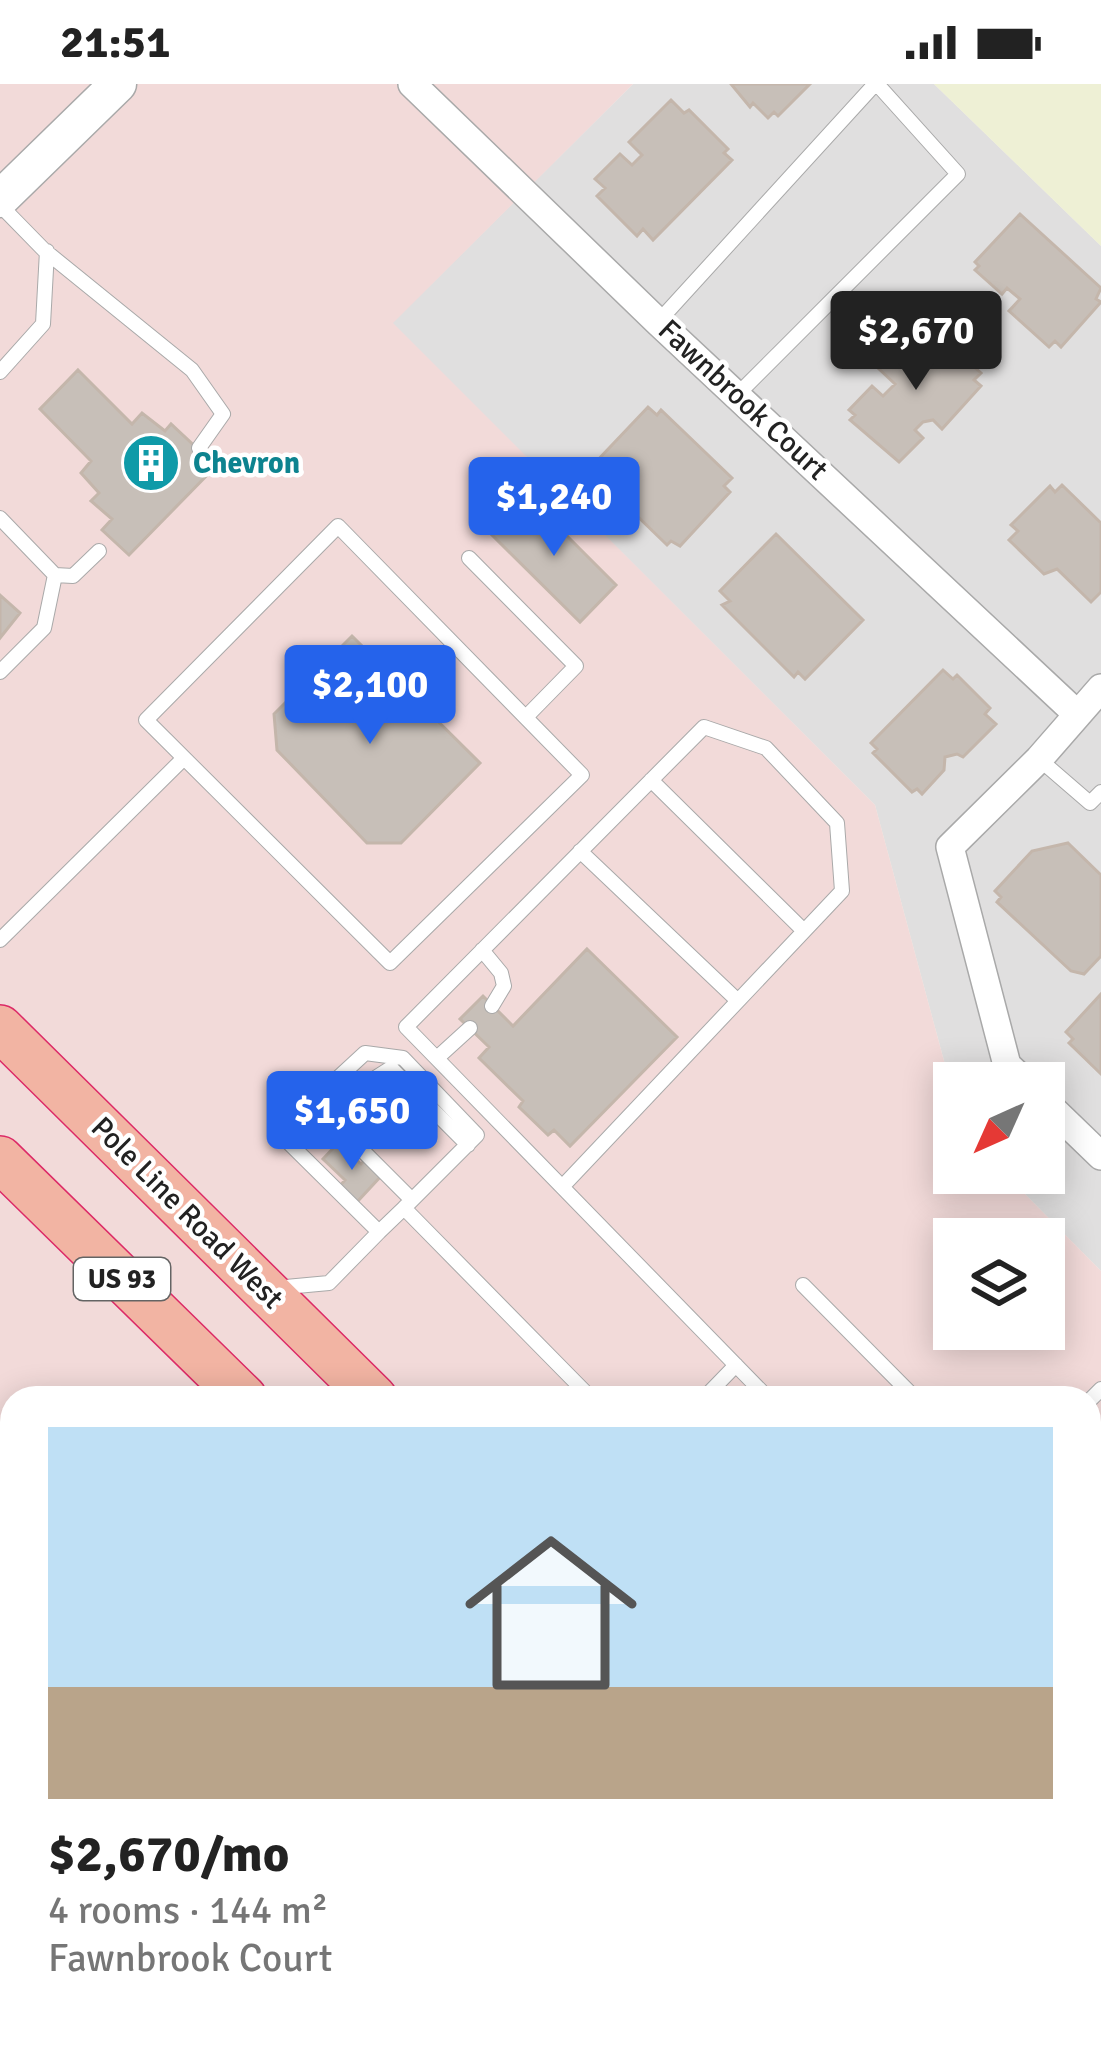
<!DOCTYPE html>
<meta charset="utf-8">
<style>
:root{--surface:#fff;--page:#f6f6f6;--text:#222;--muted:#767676;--line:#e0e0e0;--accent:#2563eb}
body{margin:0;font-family:Signika,sans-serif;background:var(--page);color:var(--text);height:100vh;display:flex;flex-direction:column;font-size:45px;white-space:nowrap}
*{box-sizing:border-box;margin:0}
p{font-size:39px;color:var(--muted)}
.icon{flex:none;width:66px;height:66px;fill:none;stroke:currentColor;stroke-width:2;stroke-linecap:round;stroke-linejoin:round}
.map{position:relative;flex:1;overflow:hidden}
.side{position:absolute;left:0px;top:1302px;width:1101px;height:663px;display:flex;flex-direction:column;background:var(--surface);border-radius:36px 36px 0 0;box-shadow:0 6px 30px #0003}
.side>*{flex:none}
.needle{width:78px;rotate:225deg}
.tools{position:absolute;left:933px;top:978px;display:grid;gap:24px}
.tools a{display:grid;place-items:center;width:132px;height:132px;border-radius:0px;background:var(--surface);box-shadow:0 6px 30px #0003;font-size:60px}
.price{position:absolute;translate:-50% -102px;padding:0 27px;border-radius:12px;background:var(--accent);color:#fff;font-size:39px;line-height:78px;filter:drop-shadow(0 3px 6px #0008)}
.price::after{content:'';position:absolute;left:50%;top:72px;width:36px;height:27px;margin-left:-18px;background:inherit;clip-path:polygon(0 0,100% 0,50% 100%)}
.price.selected{background:#222;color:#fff}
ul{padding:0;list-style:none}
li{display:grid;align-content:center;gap:24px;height:636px;padding:0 48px}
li+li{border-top:3px solid var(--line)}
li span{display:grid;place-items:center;height:372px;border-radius:0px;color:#555}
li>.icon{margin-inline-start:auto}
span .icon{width:216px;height:216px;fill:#fffc;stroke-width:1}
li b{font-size:51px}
.status{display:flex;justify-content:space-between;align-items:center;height:84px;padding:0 60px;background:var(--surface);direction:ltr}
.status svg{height:33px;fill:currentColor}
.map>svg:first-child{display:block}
</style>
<div class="status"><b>21:51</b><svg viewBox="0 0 49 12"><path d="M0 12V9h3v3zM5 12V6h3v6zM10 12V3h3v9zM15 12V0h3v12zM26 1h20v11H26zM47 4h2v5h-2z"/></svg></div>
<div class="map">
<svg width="1101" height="1964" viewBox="0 0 1101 1964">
<rect width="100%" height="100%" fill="#f2efe9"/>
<path fill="#e0dfdf" d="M 633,0 L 934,0 L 1101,162 L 1101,1187 L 1004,1089 L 1044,1089 L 1044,999 L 954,999 L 954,1014 L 875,721 L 392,239 Z
M 1101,1687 L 1101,1959 L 1089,1948 L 1089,1698 Z"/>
<path fill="#f2dad9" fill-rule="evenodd" d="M 0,0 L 633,0 L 393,239 L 875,721 L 954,1014 L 954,1089 L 1004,1089 L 1101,1187 L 1101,1687 L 1089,1698 L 1089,1314 L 12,1314 L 12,1953 L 853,1953 L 864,1964 L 0,1964 ZM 954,1155 L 1044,1155 L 1044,1245 L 954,1245 Z"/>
<path fill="#eef0d5" d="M 934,0 L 1101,0 L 1101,162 Z"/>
<path fill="#c7bfb8" stroke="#c4b6ab" stroke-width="3" d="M 731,0 L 810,0 L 778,32 L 774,28 L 768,34 L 753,19 L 750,23 Z
M 671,16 L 684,29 L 689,26 L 728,65 L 724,69 L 732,76 L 653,156 L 643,145 L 637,152 L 597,112 L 605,104 L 595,95 L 620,70 L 632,81 L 642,71 L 629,58 Z
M 1020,130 L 1101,204 L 1096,215 L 1101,218 L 1061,263 L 1055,257 L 1049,263 L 1009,227 L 1020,215 L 1007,204 L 1002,210 L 975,186 L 979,182 L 975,178 Z
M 921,240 L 930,249 L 933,246 L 981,289 L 974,296 L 981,302 L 942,345 L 933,336 L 923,338 L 915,346 L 923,354 L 899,378 L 850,336 L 855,331 L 849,326 L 872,302 L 883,312 L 895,300 L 879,285 Z
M 78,286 L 132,340 L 142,329 L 165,347 L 171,340 L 216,382 L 129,471 L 102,446 L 112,435 L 91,417 L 99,409 L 81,389 L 91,377 L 40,325 Z
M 648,323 L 657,331 L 661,326 L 732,394 L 724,402 L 730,408 L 680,462 L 671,457 L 667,461 L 597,393 L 600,386 L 594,380 Z
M 1062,401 L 1101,439 L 1101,508 L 1091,518 L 1057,485 L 1044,490 L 1009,456 L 1018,447 L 1011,441 L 1050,402 L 1055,408 Z
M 528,413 L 616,501 L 580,538 L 491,450 Z
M 776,450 L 863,536 L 805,595 L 798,588 L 794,593 L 722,521 L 730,517 L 720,507 Z
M 0,511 L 20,529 L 0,554 Z
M 352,552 L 480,679 L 401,759 L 367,759 L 277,666 L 274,630 Z
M 943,586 L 953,595 L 957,591 L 990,624 L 985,630 L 996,640 L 963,673 L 957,670 L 945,673 L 944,686 L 922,710 L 917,705 L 912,708 L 873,669 L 877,665 L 871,659 Z
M 1068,759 L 1101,791 L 1101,872 L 1084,890 L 1071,887 L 997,818 L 1001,813 L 995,807 L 1032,767 Z
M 587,865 L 677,953 L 570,1062 L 554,1046 L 548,1051 L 519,1023 L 523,1017 L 479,974 L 489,963 L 460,935 L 483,912 L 513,942 Z
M 1101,910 L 1101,990 L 1069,959 L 1073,955 L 1066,948 Z
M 338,1059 L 361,1080 L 366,1075 L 382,1091 L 356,1119 L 339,1103 L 345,1096 L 323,1075 Z
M 1101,1415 L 1101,1571 L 1089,1583 L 1089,1427 Z
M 0,1437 L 12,1449 L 12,1753 L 0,1765 Z
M 185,1953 L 387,1953 L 376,1964 L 174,1964 Z"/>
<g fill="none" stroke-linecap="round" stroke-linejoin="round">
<defs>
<path id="service" d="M 0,121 L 44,166 L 192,286 L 223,330 L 199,364
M 658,238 L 875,0
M 0,288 L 43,240 L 47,167
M 738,310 L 958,90 L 877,0
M 0,434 L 55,491 L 44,544 L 0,588
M 338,442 L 582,691 L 390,879 L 146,636 Z
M 469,474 L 576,582 L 526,633
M 55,491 L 73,492 L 99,467
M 1039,675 L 1090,719 L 1101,708
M 651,696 L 804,847
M 580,767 L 738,917
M 0,856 L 184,674
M 482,866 L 501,889 L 504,902 L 492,922
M 437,974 L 470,944
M 562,1103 L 842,807 L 837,739 L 766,664 L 704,643 L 406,943 L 768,1314
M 412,1116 L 344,1048 L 345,1022 L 369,998 L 391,984 L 468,1061
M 379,1148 L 404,1124 L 591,1314
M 803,1201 L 915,1314
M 275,1204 L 329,1199 L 379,1148 L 285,1055 L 300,1029 L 365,969 L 403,974 L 477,1051 L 404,1124
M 704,1314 L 736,1281
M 1089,1317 L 1101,1305
M 1089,1615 L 1101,1603
M 1089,1802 L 1101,1812
M 0,1855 L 10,1865 L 12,1863
M 62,1964 L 73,1953
M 450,1964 L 461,1953"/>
<path id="minor" d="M 412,0 L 658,238 L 1076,629
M 1026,999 L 1007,981 L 950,763 L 1039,675 L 1101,604
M 1044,1017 L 1101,1072"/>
<path id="tertiary" d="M 0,115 L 118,0"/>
<path id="trunk" d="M 0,944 L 374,1314
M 0,1075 L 244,1314
M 894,1953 L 905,1964
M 1025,1953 L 1036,1964"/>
</defs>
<use href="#service" stroke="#a9a9a9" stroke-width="16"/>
<use href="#minor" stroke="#a9a9a9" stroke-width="30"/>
<use href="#tertiary" stroke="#a9a9a9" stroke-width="39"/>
<use href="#trunk" stroke="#dc2a67" stroke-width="48"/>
<use href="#service" stroke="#fff" stroke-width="14"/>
<use href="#minor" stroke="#fff" stroke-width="27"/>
<use href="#tertiary" stroke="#fff" stroke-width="36"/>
<use href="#trunk" stroke="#f2b4a3" stroke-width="45"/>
</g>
<defs>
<symbol id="building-disc" viewBox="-11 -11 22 22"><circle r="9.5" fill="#0f9aa8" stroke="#fff"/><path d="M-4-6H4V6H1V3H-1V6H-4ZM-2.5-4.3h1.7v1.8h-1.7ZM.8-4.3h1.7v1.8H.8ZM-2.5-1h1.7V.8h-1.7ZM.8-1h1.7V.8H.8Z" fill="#fff"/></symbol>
</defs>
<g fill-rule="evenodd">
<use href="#building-disc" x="118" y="346" width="66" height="66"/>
</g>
<g text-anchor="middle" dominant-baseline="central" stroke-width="9" stroke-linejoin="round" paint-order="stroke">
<rect fill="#fff" stroke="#646464" stroke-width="3" x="74" y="1174" width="96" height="42" rx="9"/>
<g font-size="27" font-weight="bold" fill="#222">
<text x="122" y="1195">US 93</text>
</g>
<g font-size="30" fill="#222" stroke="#fff">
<text transform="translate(743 316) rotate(43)">Fawnbrook Court</text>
<text transform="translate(187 1129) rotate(45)">Pole Line Road West</text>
</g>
<g font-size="30" font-weight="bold" fill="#0d838f" stroke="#fff" text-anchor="start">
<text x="193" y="379">Chevron</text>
</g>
</g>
</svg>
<div class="tools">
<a><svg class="needle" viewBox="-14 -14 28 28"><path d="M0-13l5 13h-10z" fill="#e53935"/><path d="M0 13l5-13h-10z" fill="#767676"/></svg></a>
<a><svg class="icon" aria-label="layers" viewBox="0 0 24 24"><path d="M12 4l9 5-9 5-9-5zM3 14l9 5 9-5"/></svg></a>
</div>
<b class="price selected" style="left:916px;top:309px">$2,670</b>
<b class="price" style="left:554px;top:475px">$1,240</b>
<b class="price" style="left:370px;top:663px">$2,100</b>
<b class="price" style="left:352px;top:1089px">$1,650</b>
<section class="side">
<ul>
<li><span style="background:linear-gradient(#bfe0f5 70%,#b9a48a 0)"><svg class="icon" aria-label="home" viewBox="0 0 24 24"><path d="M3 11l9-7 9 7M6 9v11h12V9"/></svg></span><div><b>$2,670/mo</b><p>4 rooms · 144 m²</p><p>Fawnbrook Court</p></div></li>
</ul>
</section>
</div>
